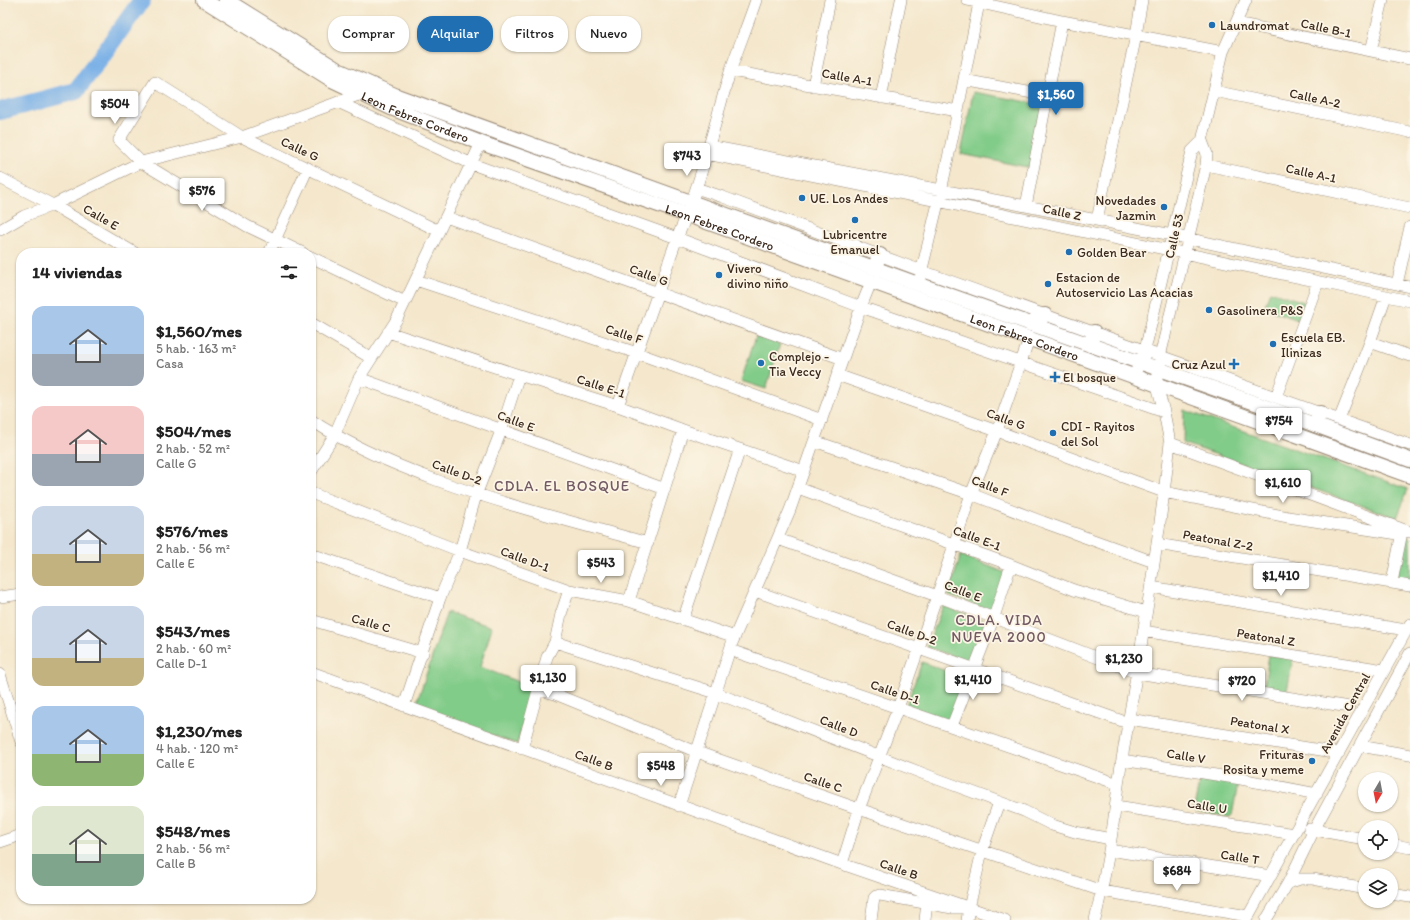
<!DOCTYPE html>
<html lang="es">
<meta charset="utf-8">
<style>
:root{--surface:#fff;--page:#f6f6f6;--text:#222;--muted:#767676;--accent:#1f6fb2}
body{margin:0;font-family:Itim,sans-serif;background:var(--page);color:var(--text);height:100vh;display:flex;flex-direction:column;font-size:15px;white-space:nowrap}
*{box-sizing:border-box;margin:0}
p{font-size:13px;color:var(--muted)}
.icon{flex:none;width:22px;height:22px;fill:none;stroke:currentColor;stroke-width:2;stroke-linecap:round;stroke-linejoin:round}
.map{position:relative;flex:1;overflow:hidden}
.side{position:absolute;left:16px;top:248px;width:300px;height:656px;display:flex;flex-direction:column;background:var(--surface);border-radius:16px;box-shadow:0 1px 3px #0004}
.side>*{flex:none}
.hud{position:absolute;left:328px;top:16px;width:380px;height:36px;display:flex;gap:8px}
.needle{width:26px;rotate:190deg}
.controls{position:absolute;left:1358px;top:772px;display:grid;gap:8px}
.controls a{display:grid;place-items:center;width:40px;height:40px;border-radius:50%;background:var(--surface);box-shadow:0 1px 3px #0004;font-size:20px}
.price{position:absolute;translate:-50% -34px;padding:0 9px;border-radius:4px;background:#fff;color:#222;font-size:13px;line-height:26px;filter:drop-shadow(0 1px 2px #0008)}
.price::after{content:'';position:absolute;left:50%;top:24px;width:12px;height:9px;margin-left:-6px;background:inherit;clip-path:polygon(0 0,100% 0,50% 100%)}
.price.selected{background:var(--accent);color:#fff}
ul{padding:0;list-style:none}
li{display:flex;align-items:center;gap:12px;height:100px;padding:0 16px}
li span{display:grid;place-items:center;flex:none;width:112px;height:80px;border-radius:12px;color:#555}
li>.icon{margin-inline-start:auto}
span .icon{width:48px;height:48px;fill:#fffc;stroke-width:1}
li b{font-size:17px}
h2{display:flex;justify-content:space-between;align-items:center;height:48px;padding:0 16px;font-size:17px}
.tag{padding:0 14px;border-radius:16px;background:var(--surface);box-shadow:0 1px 3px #0004;font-size:14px;line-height:36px}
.tag.selected{background:var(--accent);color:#fff}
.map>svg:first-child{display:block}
</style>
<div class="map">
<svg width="1410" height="920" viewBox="0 0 1410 920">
<rect width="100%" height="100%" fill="#fcf5e5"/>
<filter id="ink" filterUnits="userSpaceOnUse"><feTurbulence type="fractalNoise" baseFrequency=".025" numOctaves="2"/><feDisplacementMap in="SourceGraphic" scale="8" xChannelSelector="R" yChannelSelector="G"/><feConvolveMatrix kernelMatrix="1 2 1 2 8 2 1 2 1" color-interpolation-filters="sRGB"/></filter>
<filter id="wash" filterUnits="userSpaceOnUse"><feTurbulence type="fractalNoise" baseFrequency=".012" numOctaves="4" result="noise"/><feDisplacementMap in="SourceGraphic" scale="16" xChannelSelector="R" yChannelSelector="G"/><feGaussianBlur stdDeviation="0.9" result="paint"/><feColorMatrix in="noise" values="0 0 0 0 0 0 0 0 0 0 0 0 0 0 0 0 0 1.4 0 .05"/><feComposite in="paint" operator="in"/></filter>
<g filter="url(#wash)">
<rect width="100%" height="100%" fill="#f4e7cc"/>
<path fill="#82cc89" stroke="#5e7b54" d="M 973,92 L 1044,105 L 1032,168 L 961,154 Z
M 1270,291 L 1304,302 L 1298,320 L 1264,308 Z
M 756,336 L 780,344 L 766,389 L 741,381 Z
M 1184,410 L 1408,489 L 1397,518 L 1183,443 Z
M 1404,536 L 1410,538 L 1410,583 L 1396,580 Z
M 961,555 L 1006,573 L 992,611 L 948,595 Z
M 943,606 L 989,622 L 972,663 L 927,647 Z
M 447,612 L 492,627 L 480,667 L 534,688 L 517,744 L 415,708 Z
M 1269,655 L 1293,658 L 1287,691 L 1265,689 L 1264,687 Z
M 922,662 L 967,679 L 950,723 L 906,706 Z
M 1200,777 L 1238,784 L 1232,815 L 1230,817 L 1196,811 L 1194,809 Z"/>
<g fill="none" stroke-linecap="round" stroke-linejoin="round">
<path stroke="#77afe7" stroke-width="18" d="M 0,111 L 76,91 L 142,0"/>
</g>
</g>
<g filter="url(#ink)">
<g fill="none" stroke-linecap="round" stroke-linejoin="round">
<defs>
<path id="minor" d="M 967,0 L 1062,21 L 1223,52
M 1236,23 L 1410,59
M 1371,51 L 1383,0
M 731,71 L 958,111
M 964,80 L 1048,96
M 813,86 L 830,0
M 1214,91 L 1410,132
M 881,98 L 901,0
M 338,102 L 472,164 L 677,238 L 861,307 L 1164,412
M 1202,141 L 1207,154 L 1206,165 L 1157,369 L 1157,385 L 1164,412 L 1170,443 L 1410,532
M 709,146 L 1026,206 L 1172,235 L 1410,287
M 707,154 L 938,201 L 1410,301
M 1206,165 L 1410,208
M 0,178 L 53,205 L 135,253
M 696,188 L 723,197 L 922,271 L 1410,445
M 1026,206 L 1062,21
M 446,217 L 843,359
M 1097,220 L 1136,35 L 1142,0
M 0,230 L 24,216 L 53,205 L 141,162 L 242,137 L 361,94 L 363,88
M 269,253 L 308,168
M 303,253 L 247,226 L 141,162 L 119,140 L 155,82 L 242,137 L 439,231
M 311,257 L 405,302
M 920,277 L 941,191 L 954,130 L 979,3
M 416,280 L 637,353 L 822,420
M 1397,284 L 1410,227
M 311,323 L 371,358
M 388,332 L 519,375 L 618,406 L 683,430 L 804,471
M 1370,342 L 1410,356
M 837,375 L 997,431 L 1164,492 L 1288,517 L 1398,534 L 1400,535 L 1401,537 L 1392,582
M 1134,376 L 1145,350 L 1192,151 L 1202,141 L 1223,52 L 1246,0
M 359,378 L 665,489
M 1276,397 L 1318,282
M 618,406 L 677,238 C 701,185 713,128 730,72 C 738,48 748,24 756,0
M 311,420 C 350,446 393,464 436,480 C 505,505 577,523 648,543
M 1339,420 L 1370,342 L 1386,296
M 814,441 L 971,494 L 1043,522 L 1154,562
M 311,472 L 334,436 L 359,378 L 397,319 L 481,143
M 798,488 L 1011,565 L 1074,590 L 1146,612
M 311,493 L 460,551 L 569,590 L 629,601 L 735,637
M 778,539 L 937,596 L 1137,673 L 1349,707
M 1157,544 L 1410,586
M 311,554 L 440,598
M 1151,587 L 1406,630
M 755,591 L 1128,723
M 0,597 L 21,594
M 629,601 L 683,430
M 311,620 L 423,653
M 683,620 L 740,449
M 1143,631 L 1384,670
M 555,642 L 716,693 L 932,777 L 1024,811 L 1052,825 L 1075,832 L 1111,839
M 730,650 L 1118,784
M 311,672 L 842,864 L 1005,920
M 0,674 L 21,742
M 539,690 L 555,694 L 697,752 L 859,809 L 1102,891 L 1248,916
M 404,706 L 440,598 L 460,551 L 476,495 L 501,431 L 519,375
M 1129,719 L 1339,753
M 952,726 L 994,617 L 1011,565
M 1360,746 L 1410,755
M 522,749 L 547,657 L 555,642 L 561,614 L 569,590
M 1122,760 L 1241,779 L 1317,794
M 679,806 L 732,643 L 790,510 L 861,307 L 871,282
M 1116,806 L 1294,834
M 1309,829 L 1365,839
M 0,842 L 21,835
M 1391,844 L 1410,848
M 1109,850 L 1271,876
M 842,864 L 859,809 L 898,708 L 937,596 L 971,494 L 997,431 L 1029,339
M 1288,883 L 1300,879 L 1313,879 L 1365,889
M 1391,894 L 1410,897
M 871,920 L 874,898 L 876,896 L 880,895 L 952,908 L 969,908 L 982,851 L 999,802
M 925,920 L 927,903
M 967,920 L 969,908
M 1095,920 C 1102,889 1109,857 1113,825 C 1116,803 1118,781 1122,759 C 1140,654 1158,549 1170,443
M 1246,920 L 1410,624
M 1266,920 L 1288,883 L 1314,830 L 1410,653"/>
<g id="tertiary">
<path id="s1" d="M 204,0 L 332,80 L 391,108 L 481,143 L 687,215 L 1410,476"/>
<path d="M 226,0 L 338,70 L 397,96 L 918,284 L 1258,404 L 1410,460"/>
<path d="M 839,255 L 855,246"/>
<path d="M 874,268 L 880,255"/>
<path d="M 1030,324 L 1045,315"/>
<path d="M 1090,345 L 1094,332"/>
<path d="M 1315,425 L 1320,413"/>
</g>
</defs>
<use href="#minor" stroke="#988875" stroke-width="12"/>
<use href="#tertiary" stroke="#988875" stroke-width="16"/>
<use href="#minor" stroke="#fff" stroke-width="11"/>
<use href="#tertiary" stroke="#fff" stroke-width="14"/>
</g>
</g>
<g fill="#1f6fb2" stroke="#fcf5e5" stroke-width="1.5">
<circle cx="1212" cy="25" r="4"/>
<circle cx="802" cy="198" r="4"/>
<circle cx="1164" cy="207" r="4"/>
<circle cx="855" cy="220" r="4"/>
<circle cx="1069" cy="252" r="4"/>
<circle cx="719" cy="275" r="4"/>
<circle cx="1048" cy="284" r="4"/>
<circle cx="1209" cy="310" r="4"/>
<circle cx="1273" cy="344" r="4"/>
<circle cx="761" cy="363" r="4"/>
<path d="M1232 358h4v4h4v4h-4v4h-4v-4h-4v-4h4z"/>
<path d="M1053 371h4v4h4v4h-4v4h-4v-4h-4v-4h4z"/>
<circle cx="1053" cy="433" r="4"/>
<circle cx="1312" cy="761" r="4"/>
</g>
<g text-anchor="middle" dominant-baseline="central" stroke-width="3.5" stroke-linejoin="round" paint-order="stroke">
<g font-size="13" fill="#3b2a1e" stroke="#fcf5e5" text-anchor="start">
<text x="1220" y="25">Laundromat</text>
<text x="810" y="198">UE. Los Andes</text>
<text x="1156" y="200" text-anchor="end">Novedades<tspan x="1156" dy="15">Jazmin</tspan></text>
<text x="855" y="234" text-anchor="middle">Lubricentre<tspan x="855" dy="15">Emanuel</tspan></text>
<text x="1077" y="252">Golden Bear</text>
<text x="727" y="268">Vivero<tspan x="727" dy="15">divino niño</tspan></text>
<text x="1056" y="277">Estacion de<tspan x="1056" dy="15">Autoservicio Las Acacias</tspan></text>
<text x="1217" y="310">Gasolinera P&amp;S</text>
<text x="1281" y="337">Escuela EB.<tspan x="1281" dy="15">Ilinizas</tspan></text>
<text x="769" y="356">Complejo -<tspan x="769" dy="15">Tia Veccy</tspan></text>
<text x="1226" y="364" text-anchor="end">Cruz Azul</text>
<text x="1063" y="377">El bosque</text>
<text x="1061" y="426">CDI - Rayitos<tspan x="1061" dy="15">del Sol</tspan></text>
<text x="1304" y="754" text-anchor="end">Frituras<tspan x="1304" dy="15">Rosita y meme</tspan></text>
</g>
<g font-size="13" fill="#3b2a1e" stroke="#fcf5e5">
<text transform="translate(1326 28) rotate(12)">Calle B-1</text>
<text transform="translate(847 77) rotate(10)">Calle A-1</text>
<text transform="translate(1315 98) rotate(12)">Calle A-2</text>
<text stroke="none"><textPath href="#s1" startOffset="242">Leon Febres Cordero</textPath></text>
<text transform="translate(300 149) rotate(25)">Calle G</text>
<text transform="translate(1311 173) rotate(12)">Calle A-1</text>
<text transform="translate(1062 212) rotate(12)">Calle Z</text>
<text transform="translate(101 217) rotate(30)">Calle E</text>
<text stroke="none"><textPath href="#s1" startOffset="566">Leon Febres Cordero</textPath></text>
<text transform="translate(1174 236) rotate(-77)">Calle 53</text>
<text transform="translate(649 275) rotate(20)">Calle G</text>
<text transform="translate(624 334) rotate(18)">Calle F</text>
<text stroke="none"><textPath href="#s1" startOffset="890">Leon Febres Cordero</textPath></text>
<text transform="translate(601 386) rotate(18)">Calle E-1</text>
<text transform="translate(1006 419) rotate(20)">Calle G</text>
<text transform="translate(516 421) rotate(20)">Calle E</text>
<text transform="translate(457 472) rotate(20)">Calle D-2</text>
<text transform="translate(990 486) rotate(21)">Calle F</text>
<text transform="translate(977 538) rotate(20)">Calle E-1</text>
<text transform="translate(1218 540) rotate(10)">Peatonal Z-2</text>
<text transform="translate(525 559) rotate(20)">Calle D-1</text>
<text transform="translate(963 591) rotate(21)">Calle E</text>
<text transform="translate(371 623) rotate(16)">Calle C</text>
<text transform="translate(912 632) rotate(20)">Calle D-2</text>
<text transform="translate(1266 637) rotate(9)">Peatonal Z</text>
<text transform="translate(895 692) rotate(19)">Calle D-1</text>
<text transform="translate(1345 713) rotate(-61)">Avenida Central</text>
<text transform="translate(1260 725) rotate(9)">Peatonal X</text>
<text transform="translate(839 726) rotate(21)">Calle D</text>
<text transform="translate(1186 756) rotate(9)">Calle V</text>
<text transform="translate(594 760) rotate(20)">Calle B</text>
<text transform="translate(823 782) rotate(19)">Calle C</text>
<text transform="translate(1207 806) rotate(9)">Calle U</text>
<text transform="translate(1240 857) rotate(9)">Calle T</text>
<text transform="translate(899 869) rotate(19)">Calle B</text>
</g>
<g font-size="15" letter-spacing="1" fill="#725a64" stroke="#fcf5e5">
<text x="562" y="486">CDLA. EL BOSQUE</text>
<text x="999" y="620">CDLA. VIDA<tspan x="999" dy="17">NUEVA 2000</tspan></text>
</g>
</g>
</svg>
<div class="controls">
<a><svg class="needle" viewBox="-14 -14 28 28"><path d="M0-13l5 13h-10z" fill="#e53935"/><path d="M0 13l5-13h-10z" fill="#767676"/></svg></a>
<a><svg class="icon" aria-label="locate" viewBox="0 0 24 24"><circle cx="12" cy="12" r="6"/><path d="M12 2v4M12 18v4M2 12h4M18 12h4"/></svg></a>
<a><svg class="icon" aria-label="layers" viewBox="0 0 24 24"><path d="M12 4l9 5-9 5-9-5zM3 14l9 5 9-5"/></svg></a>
</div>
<b class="price selected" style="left:1056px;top:116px">$1,560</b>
<b class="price" style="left:115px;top:125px">$504</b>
<b class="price" style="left:687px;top:177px">$743</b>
<b class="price" style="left:202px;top:212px">$576</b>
<b class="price" style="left:1279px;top:442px">$754</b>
<b class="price" style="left:1283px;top:504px">$1,610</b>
<b class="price" style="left:601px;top:584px">$543</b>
<b class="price" style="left:1281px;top:597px">$1,410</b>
<b class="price" style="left:1124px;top:680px">$1,230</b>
<b class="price" style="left:548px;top:699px">$1,130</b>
<b class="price" style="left:973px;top:701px">$1,410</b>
<b class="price" style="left:1242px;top:702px">$720</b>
<b class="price" style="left:661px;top:787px">$548</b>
<b class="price" style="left:1177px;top:892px">$684</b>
<div class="hud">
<a class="tag">Comprar</a>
<a class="tag selected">Alquilar</a>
<a class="tag">Filtros</a>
<a class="tag">Nuevo</a>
</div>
<section class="side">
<h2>14 viviendas<svg class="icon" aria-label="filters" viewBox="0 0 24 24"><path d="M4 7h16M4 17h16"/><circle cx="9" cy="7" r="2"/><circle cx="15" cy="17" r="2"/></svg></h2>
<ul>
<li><span style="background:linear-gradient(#a9c7e8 60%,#9aa5b1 0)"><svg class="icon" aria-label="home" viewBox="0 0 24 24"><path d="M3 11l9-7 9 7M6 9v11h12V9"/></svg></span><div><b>$1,560/mes</b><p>5 hab. · 163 m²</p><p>Casa</p></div></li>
<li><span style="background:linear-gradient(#f6c9c9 60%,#9aa5b1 0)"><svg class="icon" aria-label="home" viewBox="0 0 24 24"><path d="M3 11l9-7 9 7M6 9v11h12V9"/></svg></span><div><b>$504/mes</b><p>2 hab. · 52 m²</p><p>Calle G</p></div></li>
<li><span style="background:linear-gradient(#c9d6e8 60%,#c2b280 0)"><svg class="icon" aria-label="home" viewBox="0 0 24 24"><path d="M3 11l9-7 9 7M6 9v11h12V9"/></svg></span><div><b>$576/mes</b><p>2 hab. · 56 m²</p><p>Calle E</p></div></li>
<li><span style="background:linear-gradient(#c9d6e8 65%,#c2b280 0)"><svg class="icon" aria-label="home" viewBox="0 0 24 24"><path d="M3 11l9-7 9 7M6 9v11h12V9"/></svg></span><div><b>$543/mes</b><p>2 hab. · 60 m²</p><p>Calle D-1</p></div></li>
<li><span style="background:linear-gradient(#a9c7e8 60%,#8fb573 0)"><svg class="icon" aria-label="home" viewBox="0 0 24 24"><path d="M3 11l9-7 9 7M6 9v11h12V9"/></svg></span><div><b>$1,230/mes</b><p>4 hab. · 120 m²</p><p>Calle E</p></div></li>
<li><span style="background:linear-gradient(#dfe7d0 60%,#7fa58c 0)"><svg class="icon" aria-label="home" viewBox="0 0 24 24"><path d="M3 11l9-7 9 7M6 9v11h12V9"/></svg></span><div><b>$548/mes</b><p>2 hab. · 56 m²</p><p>Calle B</p></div></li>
</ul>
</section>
</div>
